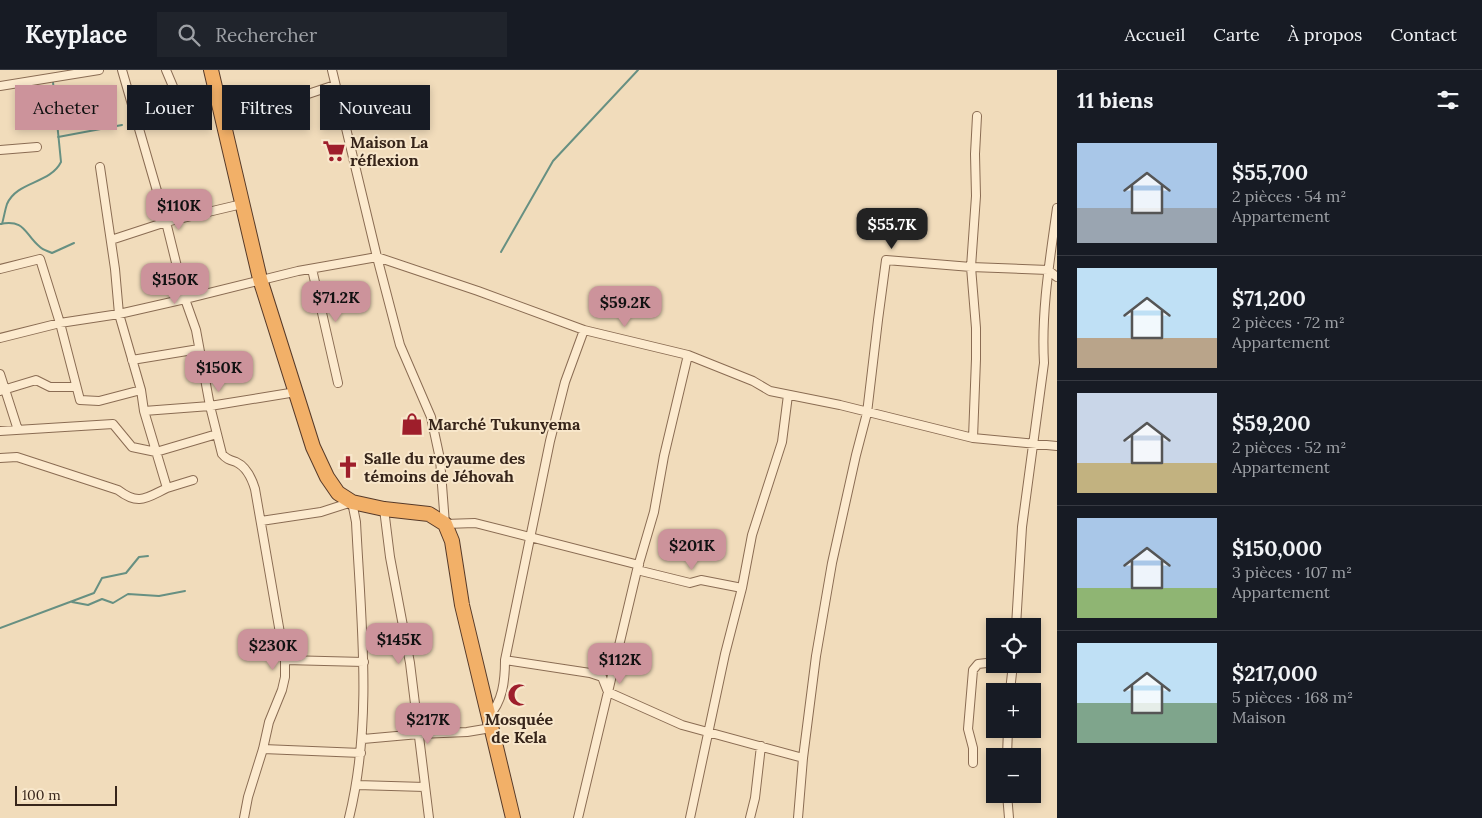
<!DOCTYPE html>
<html lang="fr">
<meta charset="utf-8">
<style>
:root{--surface:#171b24;--page:#20242c;--text:#f1f3f6;--muted:#9ea1a6;--line:#363941;--accent:#cc939b}
body{margin:0;font-family:Lora,serif;background:var(--page);color:var(--text);height:100vh;display:flex;flex-direction:column;font-size:19px;white-space:nowrap}
*{box-sizing:border-box;margin:0}
p{font-size:16px;color:var(--muted)}
.icon{flex:none;width:28px;height:28px;fill:none;stroke:currentColor;stroke-width:2;stroke-linecap:round;stroke-linejoin:round}
.map{position:relative;flex:1;overflow:hidden}
.details{display:flex;flex-direction:column;background:var(--surface);width:425px}
.details>*{flex:none}
.top-card{position:absolute;left:15px;top:15px;width:475px;height:45px;display:flex;gap:10px}
.fabs{position:absolute;left:986px;top:548px;display:grid;gap:10px}
.fabs a{display:grid;place-items:center;width:55px;height:55px;border-radius:0px;background:var(--surface);box-shadow:0 2px 8px #0003;font-size:25px}
.scale{position:absolute;left:15px;bottom:12px;width:102px;box-sizing:border-box;padding-left:5px;border:2px solid #37251a;border-top:0;font-size:14px;line-height:18px;white-space:nowrap;color:#37251a;-webkit-text-stroke:4px #f8e7cb;paint-order:stroke}
.price{position:absolute;translate:-50% -42px;padding:0 11px;border-radius:10px;background:var(--accent);color:#111;font-size:16px;line-height:32px;filter:drop-shadow(0 1px 2px #0008)}
.price::after{content:'';position:absolute;left:50%;top:30px;width:15px;height:11px;margin-left:-8px;background:inherit;clip-path:polygon(0 0,100% 0,50% 100%)}
.price.selected{background:#222;color:#fff}
ul{padding:0;list-style:none}
li{display:flex;align-items:center;gap:15px;height:125px;padding:0 20px}
li+li{border-top:1px solid var(--line)}
li span{display:grid;place-items:center;flex:none;width:140px;height:100px;border-radius:0px;color:#555}
li>.icon{margin-inline-start:auto}
span .icon{width:60px;height:60px;fill:#fffc;stroke-width:1}
li b{font-size:21px}
h2{display:flex;justify-content:space-between;align-items:center;height:60px;padding:0 20px;font-size:21px}
.pill{padding:0 18px;border-radius:0px;background:var(--surface);box-shadow:0 2px 8px #0003;font-size:18px;line-height:45px}
.pill.selected{background:var(--accent);color:#111}
header{display:flex;align-items:center;gap:30px;box-sizing:border-box;height:70px;padding:0 25px;background:var(--surface);border-bottom:1px solid var(--line)}
header strong{font-size:24px}
nav{display:flex;gap:28px;margin-inline-start:auto;font-size:18px}
.search{width:350px;height:45px;background:var(--page);display:flex;align-items:center;gap:12px;box-sizing:border-box;padding:0 18px;border-radius:0px;color:var(--muted);font-size:19px}
main{display:flex;flex:1;min-height:0}
.map>svg:first-child{display:block}
</style>
<header>
<strong>Keyplace</strong>
<div class="search"><svg class="icon" aria-label="search" viewBox="0 0 24 24"><circle cx="10" cy="10" r="6"/><path d="M15 15l6 6"/></svg>Rechercher</div>
<nav><a>Accueil</a><a>Carte</a><a>À propos</a><a>Contact</a></nav>
</header>
<main>
<div class="map">
<svg width="1057" height="748" viewBox="0 0 1057 748">
<rect width="100%" height="100%" fill="#f1dcbb"/>
<g fill="none" stroke-linecap="round" stroke-linejoin="round">
<path stroke="#679082" stroke-width="2" d="M 58,67 L 122,55
M 0,154 C 26,149 24,164 40,177 C 43,180 48,181 52,183 L 74,173
M 2,154 C 4,147 5,140 7,134 C 17,111 50,114 61,92 L 53,12
M 501,182 L 553,91 L 638,0
M 72,532 L 88,535 L 102,529 L 113,533 L 128,524 L 159,526 L 185,521
M 0,558 L 94,523 L 102,508 L 126,503 L 139,487 L 148,486"/>
<defs>
<path id="minor" d="M 122,0 L 166,152 L 185,229 L 196,260 L 210,336 L 222,384 C 226,389 230,390 236,392 C 247,397 252,409 255,419 L 280,563 L 285,590 L 285,607 L 282,620 L 269,652 L 263,679 L 248,727 L 244,748
M 166,0 L 177,26
M 332,0 L 377,187 L 400,275 L 431,347 L 440,389 L 445,454 L 475,453 L 639,495
M 0,16 L 99,0
M 222,40 L 308,24 L 335,15
M 0,80 L 37,77
M 100,97 L 115,199 L 119,244 L 141,320 L 144,341 L 167,418 L 193,410
M 111,170 L 166,152 L 242,134
M 0,199 L 40,189 L 60,253 L 80,330 L 99,331 L 141,320
M 312,199 L 338,313
M 0,268 L 60,253 L 119,244 L 185,229 L 298,201 L 377,187 L 478,221 L 584,260 L 688,285 L 753,311 L 770,321 L 840,335 L 973,368 L 1057,376
M 132,290 L 199,279
M 0,304 L 18,360
M 0,321 L 36,310 L 50,317 L 76,317
M 144,341 L 210,336 L 296,322
M 0,361 L 113,354 L 132,377 L 156,382 L 217,364
M 973,368 L 976,289 L 976,258 L 971,197 L 976,126 L 975,84 L 977,46
M 0,388 L 17,387 L 118,420 C 139,436 146,428 167,418
M 384,439 L 390,487 L 410,593 L 429,748
M 261,451 L 321,442 L 352,432 L 356,452 C 361,551 373,651 349,748
M 637,500 L 690,513 L 701,510 L 742,518
M 1016,556 L 1022,457 L 1044,293 C 1041,241 1050,189 1057,138
M 285,590 L 364,592
M 505,590 L 550,371 L 565,312 L 584,260
M 1010,621 L 1013,594
M 488,647 C 503,632 505,610 505,590 L 590,603 L 602,607 L 608,622 L 682,655 L 803,688
M 363,669 L 419,664 L 467,662 L 491,658
M 263,679 L 361,683
M 1007,686 L 1008,659
M 973,693 L 973,678 L 968,659 L 973,600 L 978,594 L 995,592
M 357,715 L 425,717
M 1007,724 L 1009,748
M 578,748 L 637,500 L 654,442 L 664,386 L 688,285
M 690,748 L 725,584 L 742,518 L 752,465 L 782,372 L 788,325
M 750,748 L 755,728 L 761,676
M 798,748 L 803,688 L 816,586 L 832,493 L 856,385 L 867,343 L 878,250 L 886,190 L 971,197 L 1048,200 L 1057,207"/>
<path id="trunk" d="M 211,0 L 260,209 L 313,377 L 327,407 L 338,423 L 352,432 L 384,439 L 429,444 L 445,454 L 452,471 L 462,535 L 513,748"/>
</defs>
<use href="#minor" stroke="#8a6c53" stroke-width="10"/>
<use href="#trunk" stroke="#573a29" stroke-width="16"/>
<use href="#minor" stroke="#fceace" stroke-width="8"/>
<use href="#trunk" stroke="#f2b068" stroke-width="14"/>
</g>
<defs>
<symbol id="supermarket-bare" viewBox="-9 -9 18 18"><path d="M-6-5.5h2.5l.6 2H6L4.5 2H-2.5L-4.4-4H-6ZM-1.5 3.2a1.3 1.3 0 1 0 .1 0ZM3 3.2a1.3 1.3 0 1 0 .1 0Z" fill="#9e1e2b" stroke="#f8e7cb" stroke-width="2.5" paint-order="stroke"/></symbol>
<symbol id="shop-bare" viewBox="-9 -9 18 18"><path d="M-5-2.5h2.3a2.7 3.5 0 0 1 5.4 0H5L5.5 6h-11ZM-1.5-2.5h3a1.5 2.3 0 0 0-3 0Z" fill="#9e1e2b" stroke="#f8e7cb" stroke-width="2.5" paint-order="stroke"/></symbol>
<symbol id="church-bare" viewBox="-9 -9 18 18"><path d="M-1.2-6h2.4v3.5h3.3v2.4h-3.3V6h-2.4V-.1h-3.3v-2.4h3.3Z" fill="#9e1e2b" stroke="#f8e7cb" stroke-width="2.5" paint-order="stroke"/></symbol>
<symbol id="mosque-bare" viewBox="-9 -9 18 18"><path d="M3.5-4.9A6 6 0 1 0 3.5 4.9A5 5 0 1 1 3.5-4.9Z" fill="#9e1e2b" stroke="#f8e7cb" stroke-width="2.5" paint-order="stroke"/></symbol>
</defs>
<g fill-rule="evenodd">
<use href="#supermarket-bare" x="318" y="65" width="32" height="32"/>
<use href="#shop-bare" x="396" y="338" width="32" height="32"/>
<use href="#church-bare" x="332" y="381" width="32" height="32"/>
<use href="#mosque-bare" x="503" y="609" width="32" height="32"/>
</g>
<g text-anchor="middle" dominant-baseline="central" stroke-width="4" stroke-linejoin="round" paint-order="stroke">
<g font-size="16" font-weight="bold" fill="#37251a" stroke="#f8e7cb" text-anchor="start">
<text x="350" y="72">Maison La<tspan x="350" dy="18">réflexion</tspan></text>
<text x="428" y="354">Marché Tukunyema</text>
<text x="364" y="388">Salle du royaume des<tspan x="364" dy="18">témoins de Jéhovah</tspan></text>
<text x="519" y="649" text-anchor="middle">Mosquée<tspan x="519" dy="18">de Kela</tspan></text>
</g>
</g>
</svg>
<div class="fabs">
<a><svg class="icon" aria-label="locate" viewBox="0 0 24 24"><circle cx="12" cy="12" r="6"/><path d="M12 2v4M12 18v4M2 12h4M18 12h4"/></svg></a>
<a>+</a>
<a>−</a>
</div>
<div class="scale">100 m</div>
<b class="price" style="left:179px;top:161px">$110K</b>
<b class="price selected" style="left:892px;top:180px">$55.7K</b>
<b class="price" style="left:175px;top:235px">$150K</b>
<b class="price" style="left:336px;top:253px">$71.2K</b>
<b class="price" style="left:625px;top:258px">$59.2K</b>
<b class="price" style="left:219px;top:323px">$150K</b>
<b class="price" style="left:692px;top:501px">$201K</b>
<b class="price" style="left:399px;top:595px">$145K</b>
<b class="price" style="left:273px;top:601px">$230K</b>
<b class="price" style="left:620px;top:615px">$112K</b>
<b class="price" style="left:428px;top:675px">$217K</b>
<div class="top-card">
<a class="pill selected">Acheter</a>
<a class="pill">Louer</a>
<a class="pill">Filtres</a>
<a class="pill">Nouveau</a>
</div>
</div>
<section class="details">
<h2>11 biens<svg class="icon" aria-label="filters" viewBox="0 0 24 24"><path d="M4 7h16M4 17h16"/><circle cx="9" cy="7" r="2"/><circle cx="15" cy="17" r="2"/></svg></h2>
<ul>
<li><span style="background:linear-gradient(#a9c7e8 65%,#9aa5b1 0)"><svg class="icon" aria-label="home" viewBox="0 0 24 24"><path d="M3 11l9-7 9 7M6 9v11h12V9"/></svg></span><div><b>$55,700</b><p>2 pièces · 54 m²</p><p>Appartement</p></div></li>
<li><span style="background:linear-gradient(#bfe0f5 70%,#b9a48a 0)"><svg class="icon" aria-label="home" viewBox="0 0 24 24"><path d="M3 11l9-7 9 7M6 9v11h12V9"/></svg></span><div><b>$71,200</b><p>2 pièces · 72 m²</p><p>Appartement</p></div></li>
<li><span style="background:linear-gradient(#c9d6e8 70%,#c2b280 0)"><svg class="icon" aria-label="home" viewBox="0 0 24 24"><path d="M3 11l9-7 9 7M6 9v11h12V9"/></svg></span><div><b>$59,200</b><p>2 pièces · 52 m²</p><p>Appartement</p></div></li>
<li><span style="background:linear-gradient(#a9c7e8 70%,#8fb573 0)"><svg class="icon" aria-label="home" viewBox="0 0 24 24"><path d="M3 11l9-7 9 7M6 9v11h12V9"/></svg></span><div><b>$150,000</b><p>3 pièces · 107 m²</p><p>Appartement</p></div></li>
<li><span style="background:linear-gradient(#bfe0f5 60%,#7fa58c 0)"><svg class="icon" aria-label="home" viewBox="0 0 24 24"><path d="M3 11l9-7 9 7M6 9v11h12V9"/></svg></span><div><b>$217,000</b><p>5 pièces · 168 m²</p><p>Maison</p></div></li>
</ul>
</section>
</main>
